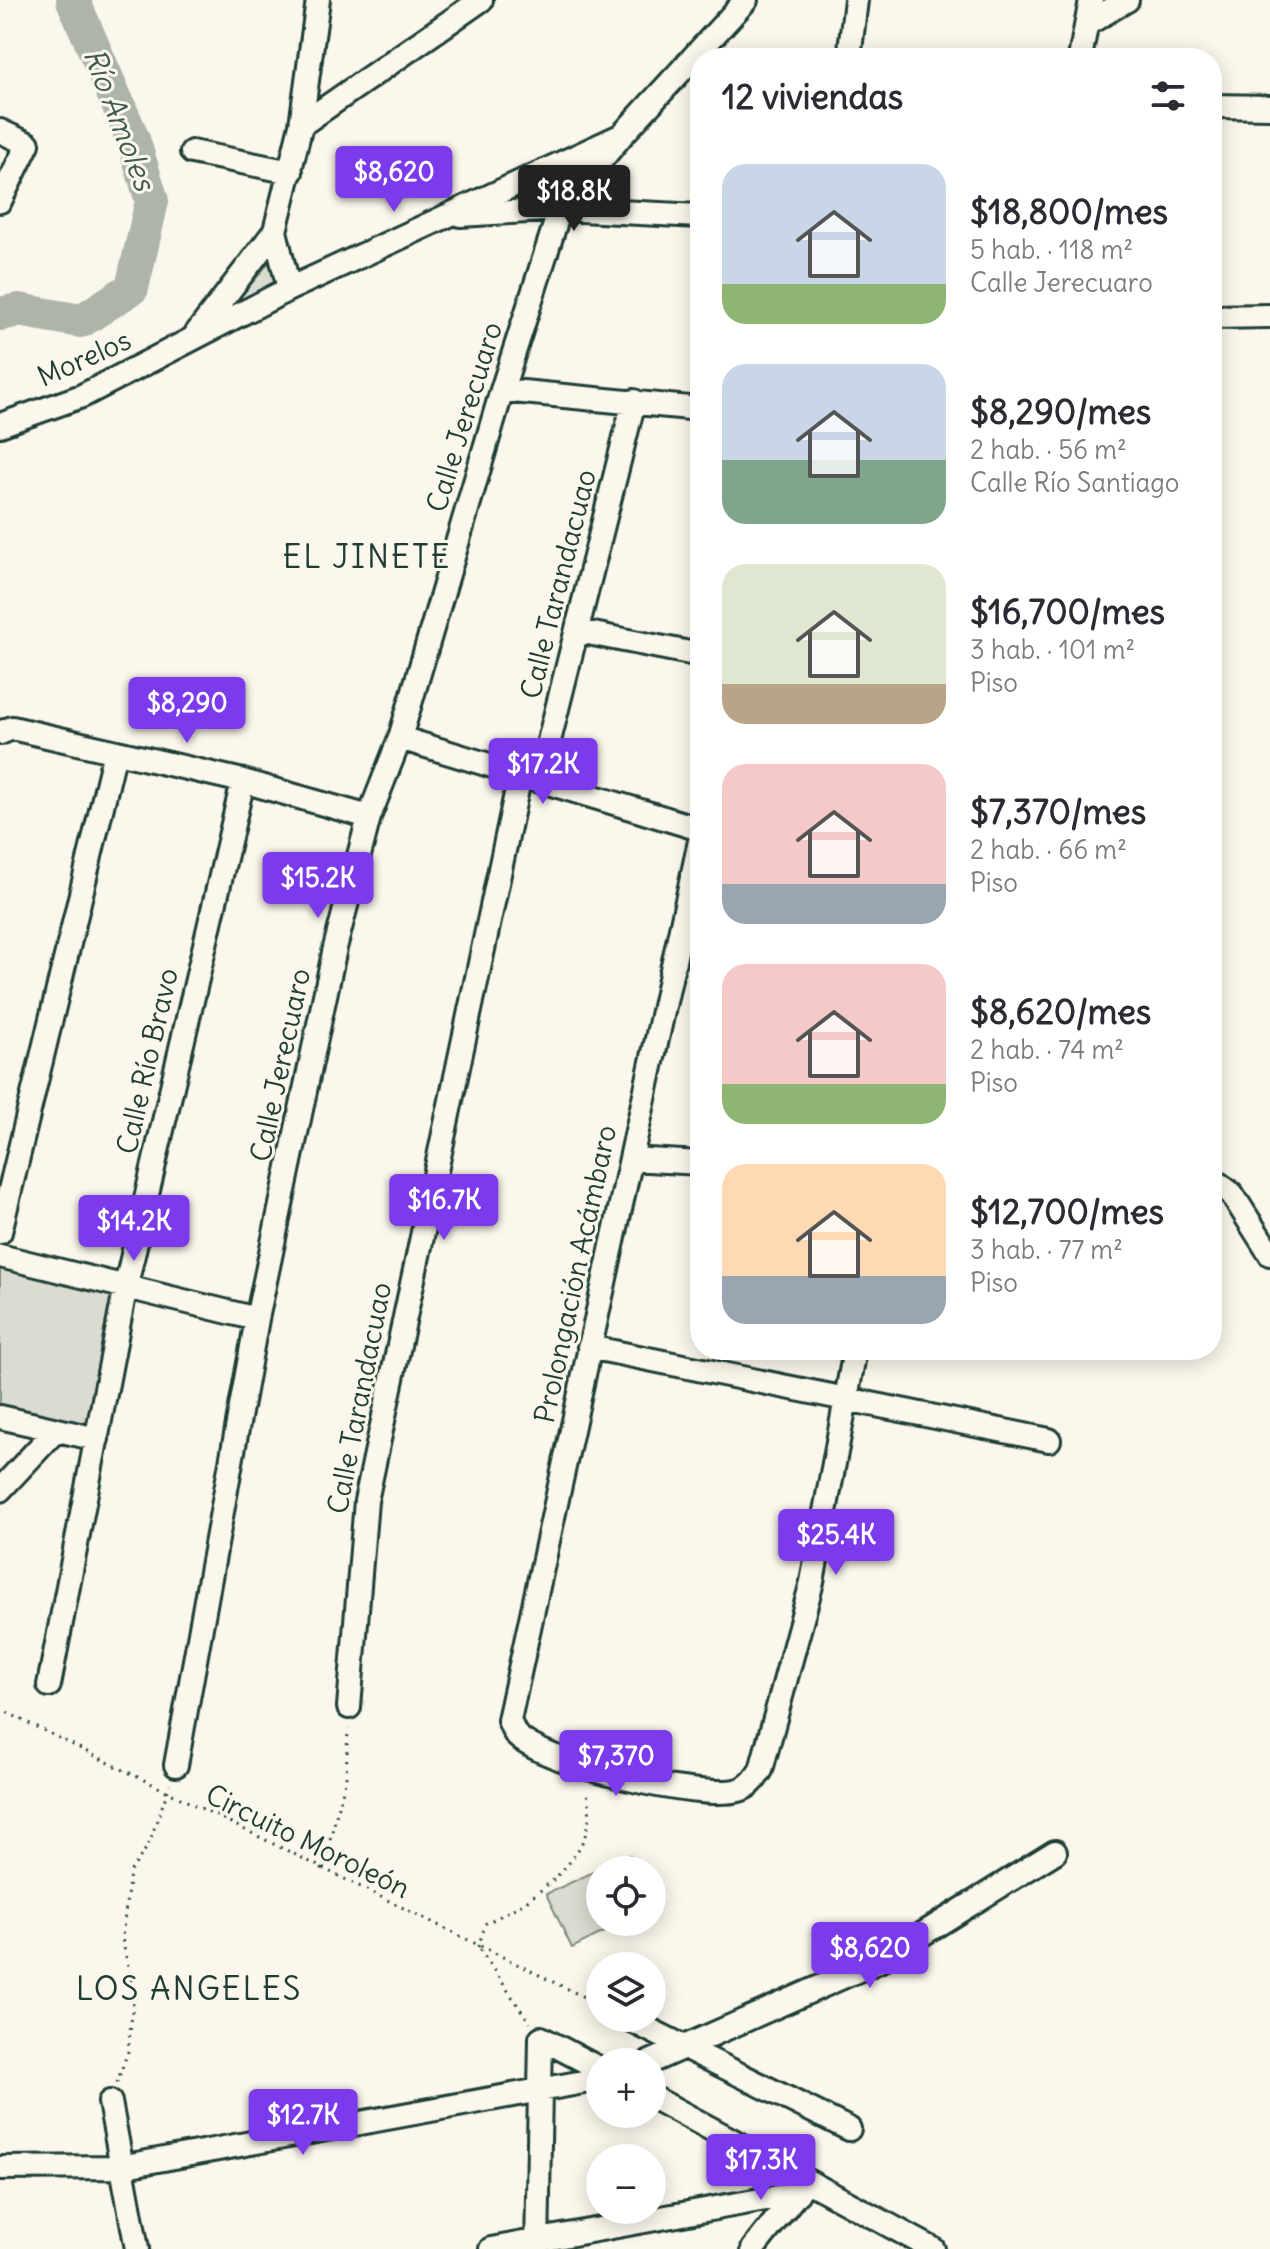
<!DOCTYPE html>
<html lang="es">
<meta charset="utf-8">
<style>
:root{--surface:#fff;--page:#f7f7f7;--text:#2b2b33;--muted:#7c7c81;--accent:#7c3aed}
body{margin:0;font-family:Delius,sans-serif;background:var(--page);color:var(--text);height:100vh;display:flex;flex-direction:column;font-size:30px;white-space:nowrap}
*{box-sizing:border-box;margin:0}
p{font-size:26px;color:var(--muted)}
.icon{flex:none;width:44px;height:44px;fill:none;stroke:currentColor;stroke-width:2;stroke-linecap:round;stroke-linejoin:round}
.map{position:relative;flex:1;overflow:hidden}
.drawer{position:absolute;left:690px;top:48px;width:532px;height:1312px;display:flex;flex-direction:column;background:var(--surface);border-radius:32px;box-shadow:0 4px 20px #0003}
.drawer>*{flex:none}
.buttons{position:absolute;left:586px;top:1856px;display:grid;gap:16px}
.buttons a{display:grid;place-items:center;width:80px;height:80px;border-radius:50%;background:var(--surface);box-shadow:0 4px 20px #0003;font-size:40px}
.price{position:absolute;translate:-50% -68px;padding:0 18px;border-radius:8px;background:var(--accent);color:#fff;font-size:26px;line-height:52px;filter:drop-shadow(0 2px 4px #0008)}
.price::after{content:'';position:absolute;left:50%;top:48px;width:24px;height:18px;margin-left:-12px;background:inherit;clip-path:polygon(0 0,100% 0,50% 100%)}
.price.on{background:#222;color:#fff}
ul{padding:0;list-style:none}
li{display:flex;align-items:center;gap:24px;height:200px;padding:0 32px}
li span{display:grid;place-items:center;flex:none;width:224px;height:160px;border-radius:24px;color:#555}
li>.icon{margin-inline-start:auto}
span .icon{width:96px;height:96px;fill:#fffc;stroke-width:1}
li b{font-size:34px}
h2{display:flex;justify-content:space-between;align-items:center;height:96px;padding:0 32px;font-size:34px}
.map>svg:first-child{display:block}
</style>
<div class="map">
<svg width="1270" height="2249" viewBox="0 0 1270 2249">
<rect width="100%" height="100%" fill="#fbf7ec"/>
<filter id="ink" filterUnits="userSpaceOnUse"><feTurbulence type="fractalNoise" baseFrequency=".0125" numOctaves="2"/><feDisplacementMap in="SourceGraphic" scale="16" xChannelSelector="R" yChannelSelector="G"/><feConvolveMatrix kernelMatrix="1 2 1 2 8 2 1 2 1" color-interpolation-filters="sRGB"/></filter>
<g filter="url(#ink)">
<path fill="#dbdcd1" stroke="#7d8c82" stroke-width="2" d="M 568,172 L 558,207 L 486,206 Z
M 273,258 L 280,285 L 229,310 Z
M 0,1256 L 126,1285 L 97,1439 L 0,1417 Z
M 630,1855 L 639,1870 L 600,1870 L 600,1922 L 624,1922 L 572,1948 L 546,1894 Z"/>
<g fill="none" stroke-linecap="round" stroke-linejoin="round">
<path stroke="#adb4aa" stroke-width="34" d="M 0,314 L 19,310 L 81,321 L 132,288 L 152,201 L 133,139 L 73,0"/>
<defs>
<path id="minor" d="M 1087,24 L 1127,0
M 849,58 L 856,0
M 1080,58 L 1091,0
M 1212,106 L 1270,107
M 301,125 L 481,0
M 0,131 L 28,144 L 0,201
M 192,152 L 291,172
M 460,215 L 560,209 L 700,216
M 275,231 L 289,289
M 1212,317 L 1270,316
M 196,334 L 275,231 L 301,125 L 318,0
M 502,390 L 700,409
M 0,425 L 82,396 L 289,289 L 618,137
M 578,631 L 700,655
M 0,733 L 12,728 L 243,781 L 369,817
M 400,738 L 700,829
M 539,781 L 634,401
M 700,841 L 509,1720 C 511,1725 514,1733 517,1736 C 548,1765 699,1801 739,1790 C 750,1787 755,1779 761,1770 L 812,1582 L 855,1350
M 631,1159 L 700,1163
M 1212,1179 L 1232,1194 L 1270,1254
M 0,1232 L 115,752
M 0,1256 L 257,1319
M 589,1347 L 1049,1440
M 0,1417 L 97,1439
M 0,1490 L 56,1430
M 49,1685 L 126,1285 L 243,781
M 349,1707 L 366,1501 L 520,775
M 176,1765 L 257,1319 L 335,948 L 369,817 L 400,738 L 502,390 L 560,209 L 622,135 L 746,0
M 630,2020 L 849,2129
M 650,2062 L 879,1961 L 1055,1852
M 652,2097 L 933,2249
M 110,2102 L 137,2249
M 0,2168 L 120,2167 L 600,2079
M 491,2249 L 798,2193
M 537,2249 L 541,2038 L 600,2069
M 753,2249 L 802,2187"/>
</defs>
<use href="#minor" stroke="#1f3d34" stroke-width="28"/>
<path stroke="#1f3d34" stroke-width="3" stroke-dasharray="2 6" stroke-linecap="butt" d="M 0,1709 L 600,2005
M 322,1870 L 346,1778 L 348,1729
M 478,1947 L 486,1923 C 535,1901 606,1851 586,1790
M 480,1950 L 530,2023
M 117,2083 L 128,2051 L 134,1994 L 122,1938 L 130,1872 L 148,1846 L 170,1784"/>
<use href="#minor" stroke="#fbf7ec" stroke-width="22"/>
</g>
</g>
<g text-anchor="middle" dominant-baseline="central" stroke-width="6" stroke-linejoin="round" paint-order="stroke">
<g font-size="28" fill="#1f3d34" stroke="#fbf7ec">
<text transform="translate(84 358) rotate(-24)">Morelos</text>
<text transform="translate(464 417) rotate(-73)">Calle Jerecuaro</text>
<text transform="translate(558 584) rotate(-76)">Calle Tarandacuao</text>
<text transform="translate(147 1061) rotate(-77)">Calle Río Bravo</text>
<text transform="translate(280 1065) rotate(-78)">Calle Jerecuaro</text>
<text transform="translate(575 1274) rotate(-78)">Prolongación Acámbaro</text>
<text transform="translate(359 1398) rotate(-79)">Calle Tarandacuao</text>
<text transform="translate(308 1841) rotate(26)">Circuito Moroleón</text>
</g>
<g font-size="30" font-style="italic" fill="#425b52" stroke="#fbf7ec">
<text transform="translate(120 119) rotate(69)">Río Amoles</text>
</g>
<g font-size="32" letter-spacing="2" fill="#1f3d34" stroke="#fbf7ec">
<text x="367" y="556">EL JINETE</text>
<text x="189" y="1988">LOS ANGELES</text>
</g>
</g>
</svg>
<div class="buttons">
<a><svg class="icon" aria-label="locate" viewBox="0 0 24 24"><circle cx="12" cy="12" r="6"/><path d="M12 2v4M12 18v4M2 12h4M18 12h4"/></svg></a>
<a><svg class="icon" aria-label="layers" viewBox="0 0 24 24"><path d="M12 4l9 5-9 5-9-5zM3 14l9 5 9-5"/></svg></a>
<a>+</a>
<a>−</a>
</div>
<b class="price" style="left:394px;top:214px">$8,620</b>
<b class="price on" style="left:574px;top:233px">$18.8K</b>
<b class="price" style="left:187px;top:745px">$8,290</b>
<b class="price" style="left:543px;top:806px">$17.2K</b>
<b class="price" style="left:318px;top:920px">$15.2K</b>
<b class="price" style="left:444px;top:1242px">$16.7K</b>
<b class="price" style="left:134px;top:1263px">$14.2K</b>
<b class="price" style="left:836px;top:1577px">$25.4K</b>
<b class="price" style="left:616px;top:1798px">$7,370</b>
<b class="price" style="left:870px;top:1990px">$8,620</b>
<b class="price" style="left:303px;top:2157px">$12.7K</b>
<b class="price" style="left:761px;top:2202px">$17.3K</b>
<section class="drawer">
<h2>12 viviendas<svg class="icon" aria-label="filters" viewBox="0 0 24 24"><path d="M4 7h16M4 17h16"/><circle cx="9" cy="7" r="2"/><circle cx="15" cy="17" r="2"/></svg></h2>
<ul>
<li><span style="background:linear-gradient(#c9d6e8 75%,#8fb573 0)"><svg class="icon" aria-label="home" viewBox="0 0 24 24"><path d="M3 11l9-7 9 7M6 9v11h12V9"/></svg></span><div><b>$18,800/mes</b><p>5 hab. · 118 m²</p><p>Calle Jerecuaro</p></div></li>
<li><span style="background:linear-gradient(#c9d6e8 60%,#7fa58c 0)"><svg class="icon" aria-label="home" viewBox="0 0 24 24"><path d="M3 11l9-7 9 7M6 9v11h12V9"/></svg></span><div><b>$8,290/mes</b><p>2 hab. · 56 m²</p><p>Calle Río Santiago</p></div></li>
<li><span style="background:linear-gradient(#dfe7d0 75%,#b9a48a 0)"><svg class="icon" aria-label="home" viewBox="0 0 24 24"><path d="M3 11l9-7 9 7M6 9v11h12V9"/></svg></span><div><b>$16,700/mes</b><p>3 hab. · 101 m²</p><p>Piso</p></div></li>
<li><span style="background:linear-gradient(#f6c9c9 75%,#9aa5b1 0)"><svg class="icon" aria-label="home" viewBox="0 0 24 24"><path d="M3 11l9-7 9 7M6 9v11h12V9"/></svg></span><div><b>$7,370/mes</b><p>2 hab. · 66 m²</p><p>Piso</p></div></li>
<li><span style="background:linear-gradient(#f6c9c9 75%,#8fb573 0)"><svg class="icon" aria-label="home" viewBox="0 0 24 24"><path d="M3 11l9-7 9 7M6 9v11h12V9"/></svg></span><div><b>$8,620/mes</b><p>2 hab. · 74 m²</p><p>Piso</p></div></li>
<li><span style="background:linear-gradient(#ffd9b3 70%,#9aa5b1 0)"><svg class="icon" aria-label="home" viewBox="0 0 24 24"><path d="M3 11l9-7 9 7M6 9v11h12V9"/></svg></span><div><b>$12,700/mes</b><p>3 hab. · 77 m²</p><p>Piso</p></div></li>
</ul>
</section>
</div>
